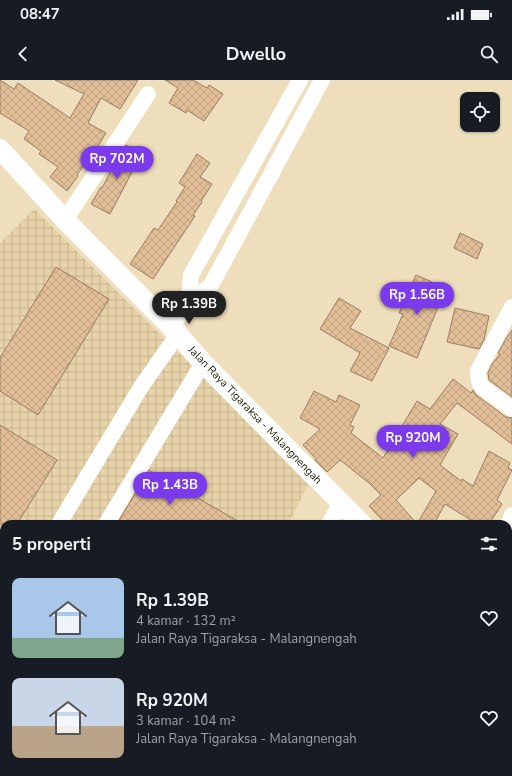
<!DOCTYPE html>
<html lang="id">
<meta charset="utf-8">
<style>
:root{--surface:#171b24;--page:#20242c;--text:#f1f3f6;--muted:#9ea1a6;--accent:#7c3aed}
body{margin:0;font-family:"Nunito Sans",sans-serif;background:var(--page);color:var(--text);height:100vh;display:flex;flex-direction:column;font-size:15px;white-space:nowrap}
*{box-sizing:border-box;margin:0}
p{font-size:13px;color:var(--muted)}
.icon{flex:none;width:22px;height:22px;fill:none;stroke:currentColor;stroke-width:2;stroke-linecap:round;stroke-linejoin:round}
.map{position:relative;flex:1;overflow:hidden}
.sheet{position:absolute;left:0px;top:440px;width:512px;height:256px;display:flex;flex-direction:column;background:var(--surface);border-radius:12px 12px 0 0;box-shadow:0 1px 3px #0004}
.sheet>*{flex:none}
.fabs{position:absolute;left:460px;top:12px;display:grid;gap:8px}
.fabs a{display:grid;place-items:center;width:40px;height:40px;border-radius:8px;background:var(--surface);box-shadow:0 1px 3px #0004;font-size:20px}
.price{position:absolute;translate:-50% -34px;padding:0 9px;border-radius:14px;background:var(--accent);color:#fff;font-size:13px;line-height:26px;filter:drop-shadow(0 1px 2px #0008)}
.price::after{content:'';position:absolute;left:50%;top:24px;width:12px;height:9px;margin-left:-6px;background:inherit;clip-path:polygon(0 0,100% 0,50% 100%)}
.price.active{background:#222;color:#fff}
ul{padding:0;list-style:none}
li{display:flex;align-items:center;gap:12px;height:100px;padding:0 12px}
li span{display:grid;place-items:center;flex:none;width:112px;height:80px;border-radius:8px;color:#555}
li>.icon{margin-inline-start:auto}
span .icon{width:48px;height:48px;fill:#fffc;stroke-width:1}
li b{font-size:17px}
h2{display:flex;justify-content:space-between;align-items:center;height:48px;padding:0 12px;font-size:17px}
.status{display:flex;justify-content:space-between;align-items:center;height:28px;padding:0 20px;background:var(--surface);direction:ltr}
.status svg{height:11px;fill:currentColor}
header{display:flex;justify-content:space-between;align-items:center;height:52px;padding:0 12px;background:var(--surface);font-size:18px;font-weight:700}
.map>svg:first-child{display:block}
</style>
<div class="status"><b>08:47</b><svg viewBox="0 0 49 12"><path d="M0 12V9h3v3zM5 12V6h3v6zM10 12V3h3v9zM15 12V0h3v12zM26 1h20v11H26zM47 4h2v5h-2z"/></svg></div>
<header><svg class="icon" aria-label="back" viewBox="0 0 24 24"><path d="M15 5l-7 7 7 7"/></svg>Dwello<svg class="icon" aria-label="search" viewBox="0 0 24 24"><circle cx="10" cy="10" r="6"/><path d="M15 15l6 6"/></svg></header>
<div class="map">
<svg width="512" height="696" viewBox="0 0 512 696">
<defs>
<pattern id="industrial-grid" width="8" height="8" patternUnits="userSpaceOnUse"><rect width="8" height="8" fill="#e7d2a9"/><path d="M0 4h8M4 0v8" fill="none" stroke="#c6b490"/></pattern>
<pattern id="building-cross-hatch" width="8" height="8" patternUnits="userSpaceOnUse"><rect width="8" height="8" fill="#e1be98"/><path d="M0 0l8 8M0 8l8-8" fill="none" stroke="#c1a382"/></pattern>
</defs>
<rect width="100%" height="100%" fill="#efdebb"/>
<path fill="url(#industrial-grid)" d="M 34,129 L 207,301 L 308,405 L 288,444 L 4,444 L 4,692 L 197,692 L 196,696 L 0,696 L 0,163 Z"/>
<path fill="url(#building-cross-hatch)" stroke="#977e63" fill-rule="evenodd" d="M 0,0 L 14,9 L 18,3 L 70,38 L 84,14 L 55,0 L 138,0 L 120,29 L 101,18 L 88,43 L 106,53 L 93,74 L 92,73 L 77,95 L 78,96 L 67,111 L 50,97 L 58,87 L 39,74 L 41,71 L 24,59 L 29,51 L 0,33 Z
M 165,0 L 193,0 L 207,8 L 209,5 L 223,14 L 204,41 L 187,30 L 186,33 L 169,23 L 178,8 Z
M 126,65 L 141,72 L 134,88 L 119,117 L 110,134 L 91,124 L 101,107 L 102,108 L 120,74 Z
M 197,74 L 210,83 L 200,97 L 212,104 L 201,121 L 202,122 L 193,135 L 195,136 L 153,199 L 130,184 L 154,148 L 158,150 L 177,122 L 176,121 L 185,107 L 179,103 Z
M 460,153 L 483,164 L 477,179 L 454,168 Z
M 56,187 L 109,219 L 38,335 L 0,311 L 0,278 Z
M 416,195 L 446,208 L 417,278 L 389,266 L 403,234 L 399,233 Z
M 339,218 L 361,231 L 350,248 L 389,268 L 372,301 L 350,291 L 360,273 L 320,249 Z
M 455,228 L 489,236 L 484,260 L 479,269 L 447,262 Z
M 512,250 L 512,317 L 489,300 L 488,293 L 492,284 L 500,274 L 498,273 L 507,257 Z
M 453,299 L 471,313 L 473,310 L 476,315 L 506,337 L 512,338 L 512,364 L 457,323 L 440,344 L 458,354 L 440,385 L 461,401 L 462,399 L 473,406 L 489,371 L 510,383 L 508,388 L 512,390 L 497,420 L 502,424 L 489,444 L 477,444 L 445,424 L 434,444 L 386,444 L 369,426 L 381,415 L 369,403 L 340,380 L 327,392 L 315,380 L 316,379 L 303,365 L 320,349 L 300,338 L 314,311 L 336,322 L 339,315 L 360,325 L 350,345 L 354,347 L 351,353 L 383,378 L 417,321 L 430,329 ZM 419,398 L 436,411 L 417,444 L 396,420 Z
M 0,345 L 57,380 L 17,444 L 0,444 Z
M 149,390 L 243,444 L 117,444 Z"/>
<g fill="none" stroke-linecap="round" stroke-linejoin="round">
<path stroke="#fff" stroke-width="16" d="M 300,0 L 191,195 L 189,221 L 210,207 L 322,0
M 65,140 L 148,14
M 512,227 L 478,291 C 478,297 478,302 482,307 L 512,329
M 171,248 L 189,221
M 59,444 L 72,422 L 141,307 L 178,254
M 106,444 L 203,283
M 329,444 L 341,423
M 508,444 L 512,435
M 0,552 L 4,544
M 0,588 L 4,590
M 67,696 L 67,692"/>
<path stroke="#fff" stroke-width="20" d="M 0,69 L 65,140 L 178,254 L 203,283 L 362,444
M 508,591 L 512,595"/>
</g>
<g text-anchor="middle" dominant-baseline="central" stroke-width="3" stroke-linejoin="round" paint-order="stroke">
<g font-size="11" fill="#1f180c" stroke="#fff">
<text transform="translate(255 335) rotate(46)">Jalan Raya Tigaraksa - Malangnengah</text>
</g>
</g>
</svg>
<div class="fabs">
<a><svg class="icon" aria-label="locate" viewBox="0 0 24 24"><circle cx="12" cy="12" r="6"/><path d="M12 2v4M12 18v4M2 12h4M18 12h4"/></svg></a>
</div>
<b class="price" style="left:117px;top:100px">Rp 702M</b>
<b class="price" style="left:417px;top:236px">Rp 1.56B</b>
<b class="price active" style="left:189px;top:245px">Rp 1.39B</b>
<b class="price" style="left:413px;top:379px">Rp 920M</b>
<b class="price" style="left:170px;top:426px">Rp 1.43B</b>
<section class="sheet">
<h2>5 properti<svg class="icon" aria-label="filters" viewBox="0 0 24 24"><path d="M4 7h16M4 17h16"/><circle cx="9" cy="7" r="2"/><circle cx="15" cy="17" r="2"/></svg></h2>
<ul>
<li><span style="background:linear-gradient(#a9c7e8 75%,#7fa58c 0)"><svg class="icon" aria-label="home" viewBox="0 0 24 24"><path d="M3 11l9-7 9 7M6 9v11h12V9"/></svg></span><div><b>Rp 1.39B</b><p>4 kamar · 132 m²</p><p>Jalan Raya Tigaraksa - Malangnengah</p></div><svg class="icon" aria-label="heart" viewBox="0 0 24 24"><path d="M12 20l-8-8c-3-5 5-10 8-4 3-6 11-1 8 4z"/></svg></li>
<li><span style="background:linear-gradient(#c9d6e8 60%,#b9a48a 0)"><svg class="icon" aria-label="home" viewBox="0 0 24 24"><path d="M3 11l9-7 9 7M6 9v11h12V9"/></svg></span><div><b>Rp 920M</b><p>3 kamar · 104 m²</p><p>Jalan Raya Tigaraksa - Malangnengah</p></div><svg class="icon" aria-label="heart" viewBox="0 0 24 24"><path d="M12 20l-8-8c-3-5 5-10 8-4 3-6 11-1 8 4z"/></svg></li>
</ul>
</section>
</div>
